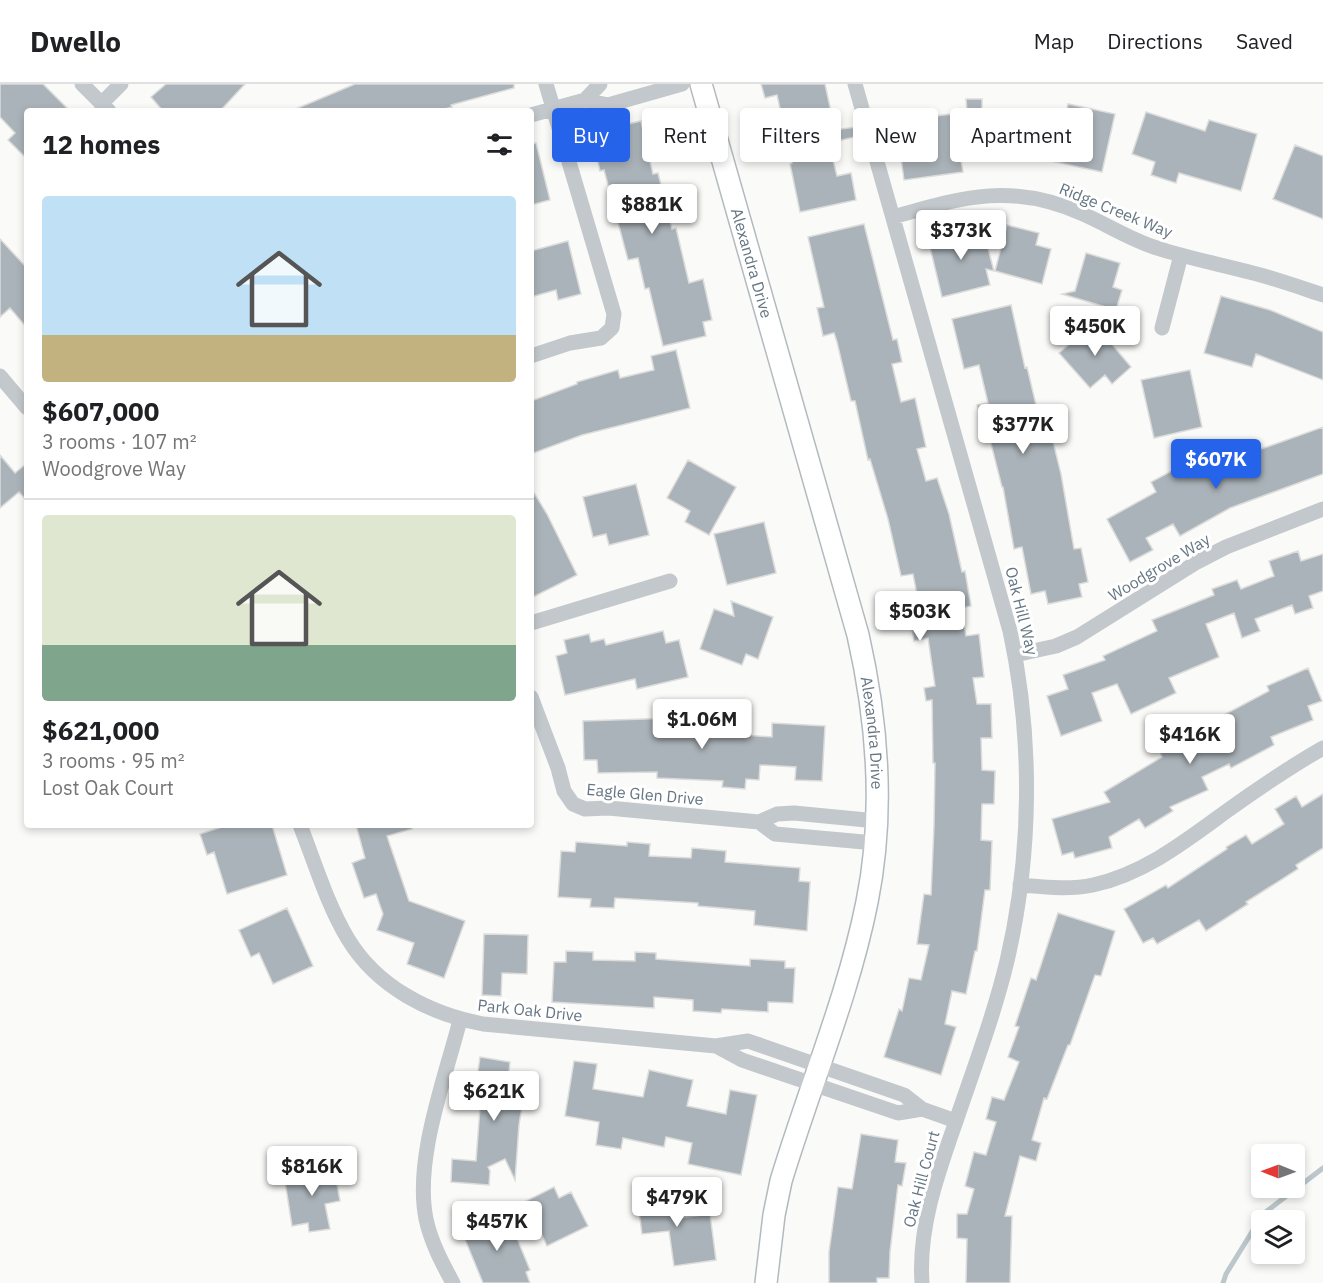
<!DOCTYPE html>
<meta charset="utf-8">
<style>
:root{--surface:#fff;--page:#f2f2f2;--text:#202124;--muted:#757577;--line:#e0e0e0;--accent:#2563eb}
body{margin:0;font-family:"IBM Plex Sans",sans-serif;background:var(--page);color:var(--text);height:100vh;display:flex;flex-direction:column;font-size:22px;white-space:nowrap}
*{box-sizing:border-box;margin:0}
p{font-size:20px;color:var(--muted)}
.icon{flex:none;width:33px;height:33px;fill:none;stroke:currentColor;stroke-width:2;stroke-linecap:round;stroke-linejoin:round}
.map{position:relative;flex:1;overflow:hidden}
.details{position:absolute;left:24px;top:24px;width:510px;height:720px;display:flex;flex-direction:column;background:var(--surface);border-radius:6px;box-shadow:0 3px 9px #0003}
.details>*{flex:none}
.banner{position:absolute;left:552px;top:24px;width:570px;height:54px;display:flex;gap:12px}
.needle{width:39px;rotate:271deg}
.fabs{position:absolute;left:1251px;top:1060px;display:grid;gap:12px}
.fabs a{display:grid;place-items:center;width:54px;height:54px;border-radius:6px;background:var(--surface);box-shadow:0 3px 9px #0003;font-size:30px}
.price{position:absolute;translate:-50% -51px;padding:0 14px;border-radius:6px;background:#fff;color:#222;font-size:20px;line-height:39px;filter:drop-shadow(0 2px 3px #0008)}
.price::after{content:'';position:absolute;left:50%;top:36px;width:18px;height:14px;margin-left:-9px;background:inherit;clip-path:polygon(0 0,100% 0,50% 100%)}
.price.current{background:var(--accent);color:#fff}
ul{padding:0;list-style:none}
li{display:grid;align-content:center;gap:12px;height:318px;padding:0 18px}
li+li{border-top:2px solid var(--line)}
li span{display:grid;place-items:center;height:186px;border-radius:6px;color:#555}
li>.icon{margin-inline-start:auto}
span .icon{width:108px;height:108px;fill:#fffc;stroke-width:1}
li b{font-size:26px}
h2{display:flex;justify-content:space-between;align-items:center;height:72px;padding:0 18px;font-size:26px}
.chip{padding:0 21px;border-radius:6px;background:var(--surface);box-shadow:0 3px 9px #0003;font-size:21px;line-height:54px}
.chip.current{background:var(--accent);color:#fff}
header{display:flex;align-items:center;gap:36px;box-sizing:border-box;height:84px;padding:0 30px;background:var(--surface);border-bottom:2px solid var(--line)}
header strong{font-size:28px}
nav{display:flex;gap:33px;margin-inline-start:auto;font-size:21px}
.map>svg:first-child{display:block}
</style>
<header>
<strong>Dwello</strong>
<nav><a>Map</a><a>Directions</a><a>Saved</a></nav>
</header>
<div class="map">
<svg width="1323" height="1199" viewBox="0 0 1323 1199">
<rect width="100%" height="100%" fill="#fafaf8"/>
<g fill="none" stroke-linecap="round" stroke-linejoin="round">
<path stroke="#bbc7cb" stroke-width="5" d="M 1223,1199 L 1226,1190 L 1263,1130 L 1323,1084"/>
</g>
<path fill="#aab3b9" stroke="#dcdcda" stroke-width="1.5" d="M 0,0 L 43,0 L 70,27 L 27,27 L 27,75 L 8,56 L 15,49 L 0,33 Z
M 166,0 L 245,0 L 220,27 L 163,27 L 151,13 Z
M 355,0 L 514,0 L 514,4 L 451,21 L 452,23 L 438,27 L 291,27 Z
M 761,0 L 825,0 L 832,32 L 815,38 L 817,48 L 857,43 L 859,52 L 829,59 L 837,92 L 851,89 L 856,116 L 800,128 L 790,80 L 792,79 L 777,11 L 765,14 Z
M 966,15 L 982,15 L 982,26 L 1014,25 L 1015,51 L 1045,51 L 1061,54 L 1068,20 L 1115,30 L 1102,88 L 1037,74 L 961,76 L 963,88 L 904,96 L 896,37 L 967,28 Z
M 1146,28 L 1205,47 L 1209,36 L 1257,50 L 1241,107 L 1179,89 L 1176,99 L 1151,91 L 1155,78 L 1132,70 Z
M 641,37 L 653,90 L 658,89 L 672,145 L 676,144 L 689,199 L 703,195 L 712,236 L 703,238 L 706,252 L 663,262 L 649,204 L 645,205 L 638,174 L 628,176 L 604,86 L 600,87 L 594,61 L 609,58 L 606,45 Z
M 536,59 L 550,116 L 531,121 L 531,60 Z
M 1295,61 L 1323,72 L 1323,135 L 1273,115 Z
M 864,140 L 893,256 L 897,255 L 902,278 L 892,280 L 901,318 L 915,314 L 926,363 L 917,365 L 926,397 L 937,394 L 949,430 L 962,488 L 965,487 L 971,522 L 961,524 L 966,552 L 979,550 L 984,593 L 973,594 L 977,620 L 991,620 L 992,654 L 981,654 L 982,686 L 995,687 L 994,720 L 982,720 L 981,756 L 992,757 L 990,806 L 985,806 L 977,867 L 975,867 L 966,910 L 952,907 L 945,940 L 956,943 L 941,991 L 884,973 L 899,925 L 902,927 L 909,894 L 921,896 L 929,861 L 917,860 L 924,810 L 931,811 L 934,742 L 935,679 L 933,679 L 932,616 L 926,617 L 924,604 L 935,602 L 928,554 L 914,557 L 912,544 L 923,542 L 913,490 L 901,492 L 888,435 L 870,375 L 868,376 L 855,317 L 851,317 L 837,258 L 834,249 L 823,252 L 817,224 L 824,223 L 808,153 Z
M 1007,141 L 1039,149 L 1036,161 L 1051,165 L 1042,200 L 995,187 Z
M 982,142 L 994,187 L 986,185 L 990,201 L 942,213 L 928,155 Z
M 0,155 L 27,184 L 27,244 L 10,224 L 0,233 Z
M 568,157 L 581,210 L 558,216 L 556,206 L 531,213 L 531,167 Z
M 1086,169 L 1120,179 L 1113,203 L 1122,206 L 1116,226 L 1062,210 L 1075,207 Z
M 1221,212 L 1270,226 L 1323,248 L 1323,296 L 1256,270 L 1252,283 L 1204,269 Z
M 1011,221 L 1025,284 L 1027,283 L 1041,342 L 1049,341 L 1061,390 L 1074,465 L 1081,464 L 1088,498 L 1079,500 L 1082,513 L 1048,520 L 1045,507 L 1031,510 L 1022,463 L 1014,465 L 1003,403 L 1002,403 L 987,344 L 983,345 L 977,321 L 988,319 L 979,281 L 964,285 L 952,235 Z
M 1094,239 L 1131,283 L 1112,300 L 1105,291 L 1090,304 L 1059,269 Z
M 676,266 L 690,324 L 582,351 L 531,370 L 531,317 L 577,300 L 577,298 L 618,286 L 620,294 L 654,286 L 651,272 Z
M 1190,286 L 1202,343 L 1154,354 L 1141,296 Z
M 1323,343 L 1323,390 L 1230,424 L 1180,452 L 1173,440 L 1146,454 L 1153,466 L 1130,478 L 1107,435 L 1156,408 L 1151,398 L 1196,374 L 1202,386 Z
M 0,371 L 15,389 L 27,379 L 27,417 L 19,408 L 0,424 Z
M 688,376 L 736,403 L 709,451 L 685,438 L 690,427 L 667,414 Z
M 636,400 L 649,451 L 609,461 L 606,450 L 593,453 L 583,413 Z
M 531,404 L 547,430 L 577,491 L 531,514 Z
M 764,438 L 776,489 L 727,501 L 714,450 Z
M 1298,467 L 1301,477 L 1323,470 L 1323,507 L 1309,512 L 1313,524 L 1295,530 L 1292,521 L 1255,535 L 1260,547 L 1242,554 L 1234,529 L 1206,540 L 1219,573 L 1169,594 L 1176,609 L 1131,630 L 1117,600 L 1092,609 L 1102,637 L 1061,652 L 1047,612 L 1068,605 L 1063,591 L 1105,576 L 1103,572 L 1157,547 L 1152,536 L 1214,511 L 1212,505 L 1237,496 L 1241,505 L 1274,492 L 1269,477 Z
M 731,517 L 773,533 L 758,575 L 746,570 L 742,581 L 700,565 L 714,525 L 734,532 Z
M 663,547 L 666,559 L 679,556 L 688,593 L 637,605 L 635,595 L 565,611 L 556,572 L 567,569 L 564,556 L 589,550 L 591,558 L 604,555 L 606,561 Z
M 1308,584 L 1322,617 L 1308,622 L 1313,636 L 1271,653 L 1274,661 L 1231,684 L 1229,680 L 1202,693 L 1208,706 L 1170,723 L 1173,727 L 1145,744 L 1139,735 L 1109,753 L 1112,764 L 1075,774 L 1073,768 L 1062,771 L 1052,735 L 1110,718 L 1104,708 L 1162,673 L 1157,662 L 1203,642 L 1269,607 L 1267,602 Z
M 675,634 L 706,636 L 706,648 L 772,653 L 772,639 L 825,642 L 822,697 L 795,696 L 796,683 L 760,681 L 759,696 L 746,695 L 745,705 L 722,703 L 723,697 L 657,694 L 657,688 L 598,689 L 597,676 L 584,676 L 583,637 Z
M 1323,710 L 1323,764 L 1296,781 L 1298,785 L 1246,818 L 1248,820 L 1206,847 L 1199,836 L 1157,860 L 1153,854 L 1143,859 L 1124,825 L 1166,801 L 1168,804 L 1227,765 L 1226,763 L 1246,751 L 1252,760 L 1284,740 L 1275,725 L 1296,712 L 1302,723 Z
M 228,741 L 272,741 L 287,791 L 227,810 L 214,768 L 207,771 L 200,750 Z
M 356,741 L 412,741 L 412,745 L 387,752 L 409,817 L 465,837 L 444,894 L 407,880 L 414,859 L 377,846 L 383,830 L 376,810 L 364,814 L 352,779 L 365,774 Z
M 576,758 L 627,762 L 627,758 L 650,760 L 649,772 L 691,774 L 692,764 L 726,767 L 725,778 L 800,784 L 799,797 L 810,798 L 807,847 L 754,841 L 755,827 L 698,822 L 698,819 L 615,814 L 614,824 L 590,823 L 591,815 L 558,813 L 561,767 L 575,768 Z
M 287,824 L 313,882 L 273,900 L 259,869 L 251,873 L 239,846 Z
M 1058,829 L 1115,847 L 1101,892 L 1095,891 L 1070,961 L 1068,961 L 1047,1015 L 1044,1014 L 1032,1056 L 1041,1059 L 1036,1077 L 1020,1072 L 1005,1132 L 1012,1132 L 1010,1199 L 966,1199 L 967,1155 L 957,1154 L 957,1130 L 967,1130 L 974,1105 L 965,1102 L 974,1068 L 986,1071 L 996,1038 L 986,1035 L 992,1013 L 1004,1016 L 1019,978 L 1008,973 L 1019,943 L 1015,942 L 1031,894 L 1036,896 Z
M 484,850 L 528,851 L 527,890 L 502,889 L 501,912 L 482,911 Z
M 566,867 L 593,868 L 593,876 L 635,877 L 635,868 L 656,869 L 656,875 L 750,882 L 750,875 L 785,877 L 785,884 L 795,884 L 793,919 L 768,918 L 768,928 L 722,925 L 721,929 L 693,927 L 693,916 L 654,913 L 654,924 L 552,918 L 554,878 L 566,878 Z
M 480,973 L 510,978 L 509,988 L 527,991 L 519,1041 L 515,1096 L 505,1075 L 488,1083 L 490,1087 L 489,1101 L 451,1098 L 452,1075 L 476,1077 L 480,1024 L 473,1023 Z
M 574,977 L 597,980 L 593,1005 L 643,1013 L 649,986 L 693,996 L 687,1022 L 726,1030 L 730,1006 L 757,1011 L 741,1091 L 688,1080 L 692,1059 L 666,1053 L 664,1063 L 623,1054 L 621,1065 L 596,1061 L 599,1038 L 565,1032 Z
M 861,1050 L 898,1056 L 895,1078 L 906,1079 L 902,1102 L 898,1101 L 890,1168 L 889,1194 L 877,1194 L 877,1199 L 829,1199 L 829,1168 L 838,1103 L 852,1105 Z
M 334,1083 L 340,1117 L 325,1120 L 330,1145 L 309,1148 L 308,1139 L 292,1142 L 284,1091 Z
M 660,1100 L 663,1123 L 679,1121 L 681,1134 L 710,1130 L 716,1176 L 674,1182 L 669,1147 L 642,1150 L 636,1104 Z
M 554,1103 L 559,1114 L 571,1108 L 588,1142 L 547,1162 L 526,1117 Z
M 507,1130 L 530,1186 L 526,1188 L 530,1199 L 483,1199 L 462,1148 Z"/>
<g fill="none" stroke-linecap="round" stroke-linejoin="round">
<defs>
<g id="secondary">
<path id="s1" d="M 701,0 L 858,551 C 878,639 885,729 867,818 C 848,913 809,1004 781,1097 L 774,1131 L 766,1199"/>
</g>
</defs>
<use href="#secondary" stroke="#b3babf" stroke-width="24"/>
<path stroke="#c3c8cc" stroke-width="15" d="M 82,0 L 109,27
M 585,16 L 608,21 L 682,0
M 101,20 L 121,0
M 531,31 L 585,16 L 600,0
M 893,133 C 963,113 1012,98 1083,130 C 1108,141 1131,156 1157,164 C 1187,174 1219,180 1249,188 C 1274,194 1299,203 1323,211
M 1162,244 L 1181,171
M 531,272 L 570,259 L 601,254 L 612,244 L 614,230 L 546,0
M 0,292 L 27,324
M 531,539 L 670,497
M 1015,571 L 1056,562 L 1077,553 L 1197,478 L 1226,463 L 1323,425
M 531,613 L 558,684 L 564,707 L 573,720 L 585,725 L 608,724 L 759,738 L 777,730 L 794,729 L 877,737
M 759,738 L 775,750 L 875,759
M 300,741 C 315,779 327,820 348,855 C 377,903 430,930 483,940 L 716,962 L 748,957 L 904,1011 L 922,1025 L 956,1037 C 974,984 994,931 1007,877 C 1032,770 1033,654 1010,547 L 855,0
M 1020,801 C 1044,803 1069,806 1093,801 C 1143,790 1183,759 1224,729 C 1256,706 1288,684 1323,664
M 716,962 L 742,976 L 898,1029 L 922,1025
M 453,1199 C 442,1179 431,1158 426,1135 C 414,1075 445,995 460,936
M 922,1199 C 918,1143 938,1089 956,1037"/>
<use href="#secondary" stroke="#fff" stroke-width="21"/>
</g>
<g text-anchor="middle" dominant-baseline="central" stroke-width="6" stroke-linejoin="round" paint-order="stroke">
<g font-size="16" fill="#657683" stroke="#fff">
<text transform="translate(1116 126) rotate(22)">Ridge Creek Way</text>
<text stroke="none"><textPath href="#s1" startOffset="186">Alexandra Drive</textPath></text>
<text transform="translate(1159 483) rotate(-31)">Woodgrove Way</text>
<text transform="translate(1022 527) rotate(76)">Oak Hill Way</text>
<text stroke="none"><textPath href="#s1" startOffset="672">Alexandra Drive</textPath></text>
<text transform="translate(645 710) rotate(5)">Eagle Glen Drive</text>
<text transform="translate(530 926) rotate(6)">Park Oak Drive</text>
<text transform="translate(921 1095) rotate(-75)">Oak Hill Court</text>
</g>
</g>
</svg>
<div class="fabs">
<a><svg class="needle" viewBox="-14 -14 28 28"><path d="M0-13l5 13h-10z" fill="#e53935"/><path d="M0 13l5-13h-10z" fill="#757577"/></svg></a>
<a><svg class="icon" aria-label="layers" viewBox="0 0 24 24"><path d="M12 4l9 5-9 5-9-5zM3 14l9 5 9-5"/></svg></a>
</div>
<b class="price" style="left:652px;top:151px">$881K</b>
<b class="price" style="left:961px;top:177px">$373K</b>
<b class="price" style="left:1095px;top:273px">$450K</b>
<b class="price" style="left:1023px;top:371px">$377K</b>
<b class="price current" style="left:1216px;top:406px">$607K</b>
<b class="price" style="left:920px;top:558px">$503K</b>
<b class="price" style="left:702px;top:666px">$1.06M</b>
<b class="price" style="left:1190px;top:681px">$416K</b>
<b class="price" style="left:494px;top:1038px">$621K</b>
<b class="price" style="left:312px;top:1113px">$816K</b>
<b class="price" style="left:677px;top:1144px">$479K</b>
<b class="price" style="left:497px;top:1168px">$457K</b>
<div class="banner">
<a class="chip current">Buy</a>
<a class="chip">Rent</a>
<a class="chip">Filters</a>
<a class="chip">New</a>
<a class="chip">Apartment</a>
</div>
<section class="details">
<h2>12 homes<svg class="icon" aria-label="filters" viewBox="0 0 24 24"><path d="M4 7h16M4 17h16"/><circle cx="9" cy="7" r="2"/><circle cx="15" cy="17" r="2"/></svg></h2>
<ul>
<li><span style="background:linear-gradient(#bfe0f5 75%,#c2b280 0)"><svg class="icon" aria-label="home" viewBox="0 0 24 24"><path d="M3 11l9-7 9 7M6 9v11h12V9"/></svg></span><div><b>$607,000</b><p>3 rooms · 107 m²</p><p>Woodgrove Way</p></div></li>
<li><span style="background:linear-gradient(#dfe7d0 70%,#7fa58c 0)"><svg class="icon" aria-label="home" viewBox="0 0 24 24"><path d="M3 11l9-7 9 7M6 9v11h12V9"/></svg></span><div><b>$621,000</b><p>3 rooms · 95 m²</p><p>Lost Oak Court</p></div></li>
</ul>
</section>
</div>
